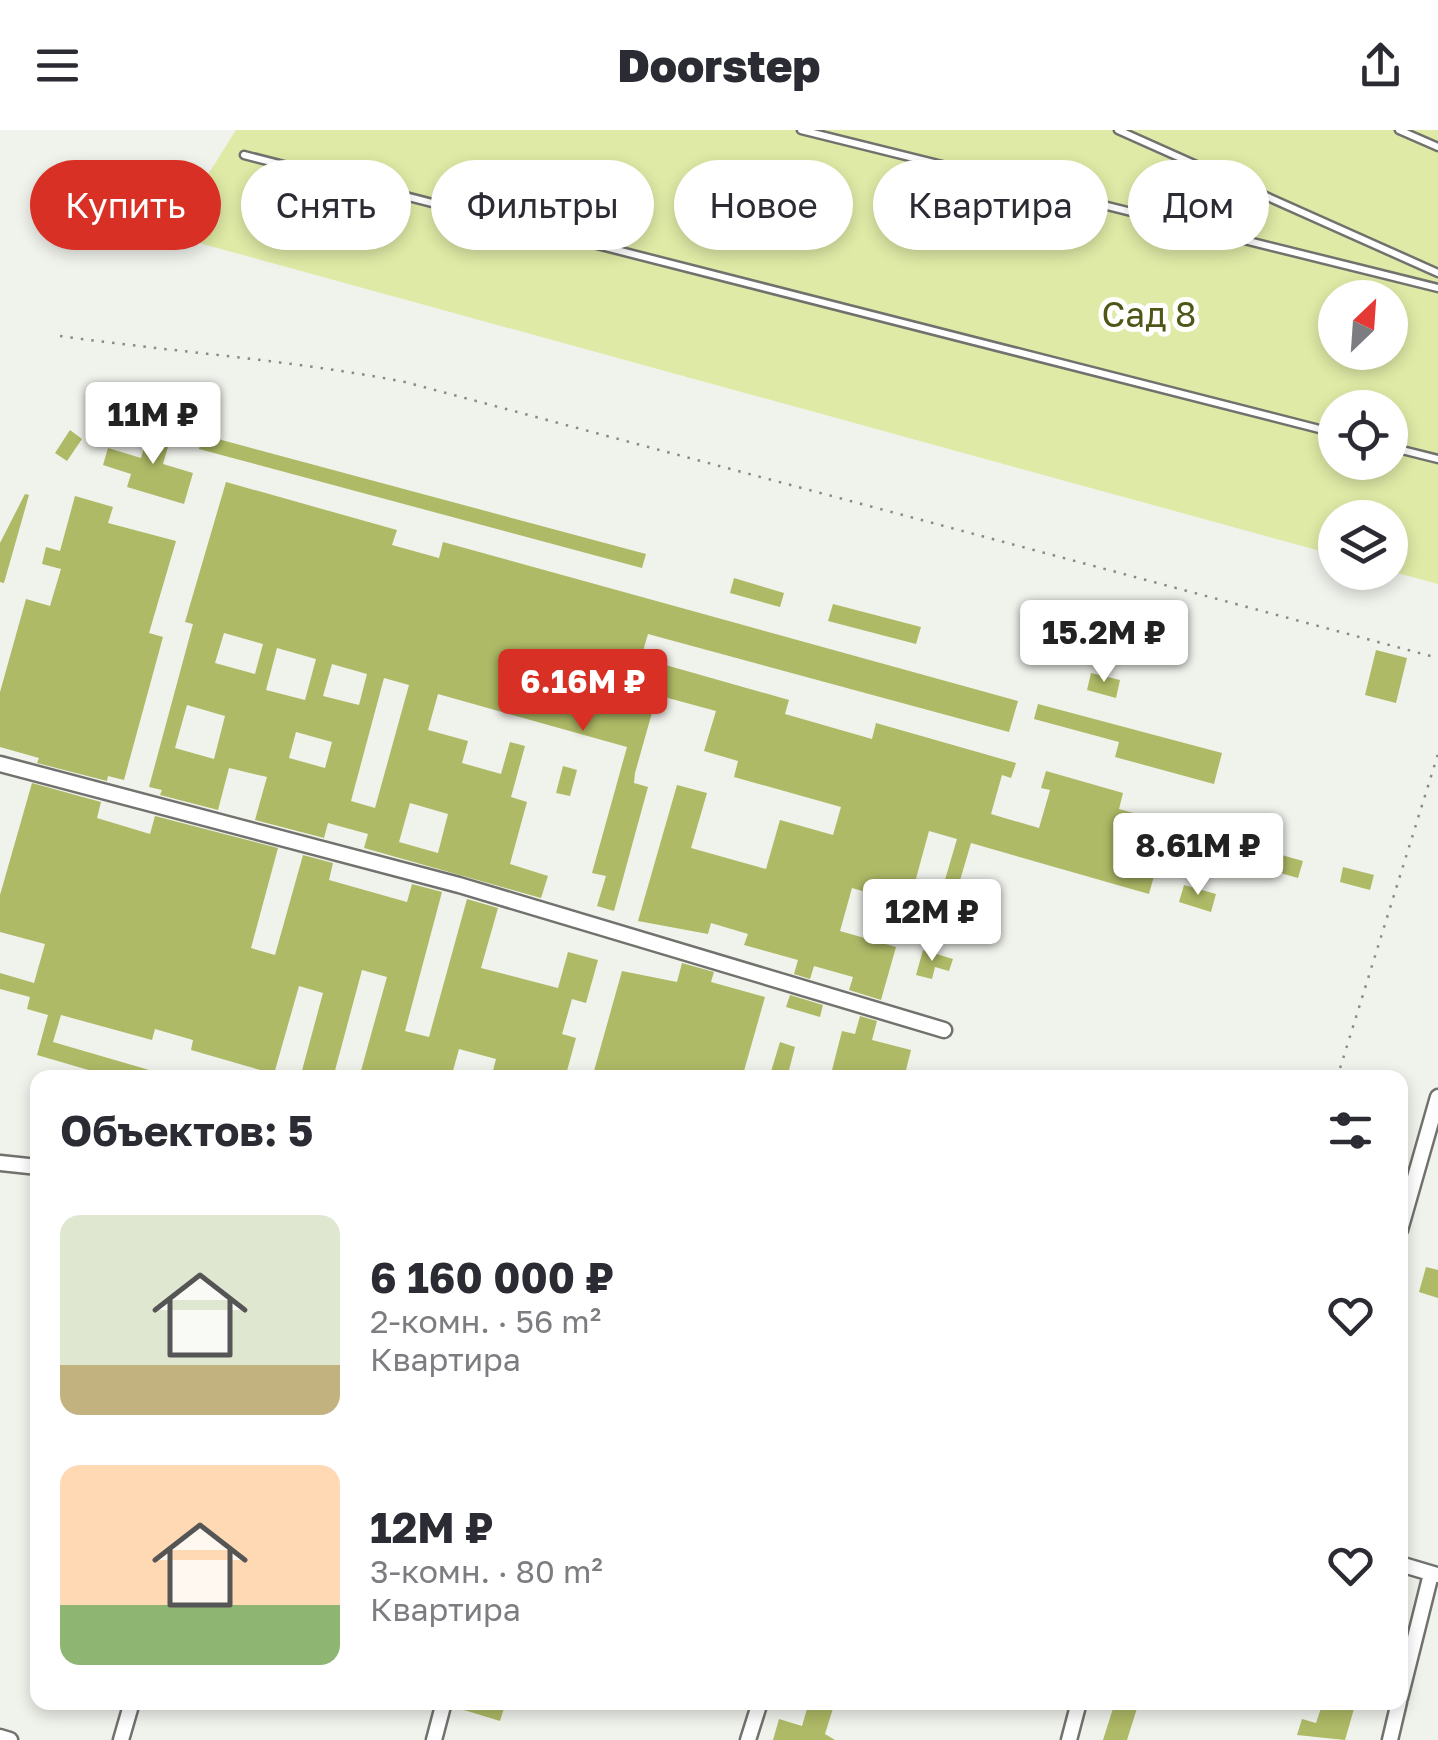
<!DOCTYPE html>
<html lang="ru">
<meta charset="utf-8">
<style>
:root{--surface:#fff;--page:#f2f2f3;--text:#2b2b33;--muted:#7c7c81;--accent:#d93025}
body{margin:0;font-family:"Golos Text",sans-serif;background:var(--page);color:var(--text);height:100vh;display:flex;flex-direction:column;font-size:38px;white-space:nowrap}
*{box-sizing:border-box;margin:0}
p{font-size:32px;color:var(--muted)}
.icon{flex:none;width:55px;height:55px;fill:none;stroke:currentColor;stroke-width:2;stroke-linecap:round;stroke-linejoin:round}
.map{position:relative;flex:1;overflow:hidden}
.sheet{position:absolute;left:30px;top:940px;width:1378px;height:640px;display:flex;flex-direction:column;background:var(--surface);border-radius:20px;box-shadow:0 5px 15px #0003}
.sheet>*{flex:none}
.top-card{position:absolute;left:30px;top:30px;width:1380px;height:90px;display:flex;gap:20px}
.needle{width:65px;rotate:25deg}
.tools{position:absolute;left:1318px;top:150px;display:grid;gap:20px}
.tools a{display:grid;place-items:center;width:90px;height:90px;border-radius:50%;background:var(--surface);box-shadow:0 5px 15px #0003;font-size:50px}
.price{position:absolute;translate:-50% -85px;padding:0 22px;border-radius:10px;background:#fff;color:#222;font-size:32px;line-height:65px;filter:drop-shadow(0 2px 5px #0008)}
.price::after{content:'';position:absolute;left:50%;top:60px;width:30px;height:22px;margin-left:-15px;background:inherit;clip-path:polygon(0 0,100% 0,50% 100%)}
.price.current{background:var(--accent);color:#fff}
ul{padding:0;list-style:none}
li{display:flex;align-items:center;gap:30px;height:250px;padding:0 30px}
li span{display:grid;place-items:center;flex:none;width:280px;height:200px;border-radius:20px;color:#555}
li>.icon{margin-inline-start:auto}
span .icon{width:120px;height:120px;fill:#fffc;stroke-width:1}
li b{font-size:42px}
h2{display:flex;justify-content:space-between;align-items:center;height:120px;padding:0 30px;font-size:42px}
.chip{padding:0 35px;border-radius:45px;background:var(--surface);box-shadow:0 5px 15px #0003;font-size:35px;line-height:90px}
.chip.current{background:var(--accent);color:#fff}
header{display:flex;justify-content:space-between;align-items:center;height:130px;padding:0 30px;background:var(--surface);font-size:45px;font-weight:800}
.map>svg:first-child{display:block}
</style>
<header><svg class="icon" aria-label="menu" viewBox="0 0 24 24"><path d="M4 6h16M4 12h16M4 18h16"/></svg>Doorstep<svg class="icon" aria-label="share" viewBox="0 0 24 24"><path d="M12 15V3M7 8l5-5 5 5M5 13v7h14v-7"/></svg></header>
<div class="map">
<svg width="1438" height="1610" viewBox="0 0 1438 1610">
<rect width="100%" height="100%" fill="#f0f2ec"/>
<path fill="#dfeaa6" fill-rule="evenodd" d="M 236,0 L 1438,0 L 1438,454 L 1390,441 L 1390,388 L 1335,388 L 1335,425 L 170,105 ZM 1335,168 L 1390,168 L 1390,222 L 1335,222 ZM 1335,278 L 1390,278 L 1390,332 L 1335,332 Z"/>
<path fill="#aeba66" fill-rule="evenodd" d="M 152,290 L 174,296 L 163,334 L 193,343 L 184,374 L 127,357 L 131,344 L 103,335 L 108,318 L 141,328 Z
M 70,300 L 82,309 L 67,331 L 55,323 Z
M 203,305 L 646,424 L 642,438 L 199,319 Z
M 226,352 L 397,400 L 392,415 L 439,428 L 443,412 L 1018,571 L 1009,602 L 648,504 L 641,528 L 789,570 L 785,584 L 872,609 L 876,593 L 1016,633 L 1011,648 L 1002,645 L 991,684 L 1039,698 L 1050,660 L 1041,658 L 1046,641 L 1123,663 L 1119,679 L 1303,731 L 1298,748 L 1144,704 L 1134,741 L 1154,746 L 1149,764 L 971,713 L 956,764 L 942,760 L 957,709 L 929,701 L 906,785 L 887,780 L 890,769 L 852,758 L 840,801 L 896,817 L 881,870 L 849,860 L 853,847 L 814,836 L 810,849 L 794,844 L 798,830 L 744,815 L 748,804 L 711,793 L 708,804 L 638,791 L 677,655 L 707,663 L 691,718 L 766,739 L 780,690 L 833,705 L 841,677 L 734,647 L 738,631 L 704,621 L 716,581 L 657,565 L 635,643 L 634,653 L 648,657 L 614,781 L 597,776 L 606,746 L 592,743 L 627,617 L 438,564 L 428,600 L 468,611 L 462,633 L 501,644 L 510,612 L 525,616 L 511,667 L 527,672 L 510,734 L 548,746 L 541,768 L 364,718 L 368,704 L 328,693 L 324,708 L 255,690 L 267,647 L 229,638 L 218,680 L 160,665 L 162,660 L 149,657 L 193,494 L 185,492 ZM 224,503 L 263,514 L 255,544 L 215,533 ZM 277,518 L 316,529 L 305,570 L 266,560 ZM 332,534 L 367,544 L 359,575 L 323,566 ZM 384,548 L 409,555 L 375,678 L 351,671 ZM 187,575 L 225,586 L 214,629 L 175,618 ZM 296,602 L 332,612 L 325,638 L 289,628 ZM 410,673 L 448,684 L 438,723 L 399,712 Z
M 25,364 L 29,365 L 4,453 L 0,452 L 0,413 Z
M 75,366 L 113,377 L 108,393 L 176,411 L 149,503 L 163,507 L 124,650 L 108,646 L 107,651 L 37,633 L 39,628 L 0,617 L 0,562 L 26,469 L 50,476 L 61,439 L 42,434 L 46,417 L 60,421 Z
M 734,448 L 784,463 L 780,477 L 730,463 Z
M 833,474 L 921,497 L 916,514 L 828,491 Z
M 1376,520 L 1407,528 L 1396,573 L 1365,565 Z
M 1091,543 L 1120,550 L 1116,568 L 1087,560 Z
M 1038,574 L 1222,623 L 1214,654 L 1115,627 L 1119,612 L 1034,589 Z
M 563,636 L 577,640 L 570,666 L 556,663 Z
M 32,653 L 101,672 L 97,688 L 150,704 L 155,686 L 278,718 L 251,818 L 275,825 L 303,725 L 333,733 L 329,750 L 407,772 L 412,754 L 442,762 L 405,901 L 429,907 L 467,769 L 498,778 L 481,838 L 558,858 L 568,822 L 598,830 L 586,873 L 572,869 L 562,904 L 576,908 L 565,948 L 491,948 L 496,929 L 459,919 L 451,948 L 359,948 L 387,847 L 362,840 L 333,948 L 300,948 L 323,863 L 299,856 L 274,944 L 191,920 L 193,910 L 155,899 L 152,910 L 61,885 L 53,912 L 163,944 L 163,948 L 116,948 L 37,925 L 48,885 L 27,879 L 30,867 L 0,859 L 0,843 L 34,853 L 45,814 L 0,802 L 0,765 Z
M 1343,737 L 1374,745 L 1370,760 L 1340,752 Z
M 1184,755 L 1216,764 L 1211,782 L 1179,772 Z
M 923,820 L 953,829 L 949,841 L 935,837 L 932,849 L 916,845 Z
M 682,833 L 714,842 L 711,852 L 765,867 L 742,948 L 592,948 L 622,841 L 677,852 Z
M 790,865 L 823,875 L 820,887 L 786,877 Z
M 860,886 L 877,891 L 872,910 L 911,920 L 904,948 L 830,948 L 842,901 L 855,904 Z
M 780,912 L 795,917 L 787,948 L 769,948 Z
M 1426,1137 L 1438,1140 L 1438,1168 L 1419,1162 Z
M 454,1572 L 506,1572 L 500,1591 L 454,1577 Z
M 809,1572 L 835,1572 L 825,1604 L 835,1610 L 773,1610 L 779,1589 L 802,1596 Z
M 1115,1572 L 1139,1572 L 1127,1610 L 1103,1610 Z
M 1323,1572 L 1356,1572 L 1345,1610 L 1297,1605 L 1302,1589 L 1316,1593 Z"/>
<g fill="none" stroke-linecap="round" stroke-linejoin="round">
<defs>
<path id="lane" d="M 801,0 L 1438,158
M 1118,0 L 1438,143
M 1399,0 L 1438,17
M 244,25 L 1335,303
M 1390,317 L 1438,329"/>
<path id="street" d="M 0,634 L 459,755 L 944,900
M 0,1033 L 38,1037
M 1400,1100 L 1438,967
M 1400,1434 L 1437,1445
M 1400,1568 L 1431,1444
M 0,1607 L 10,1610
M 121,1610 L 132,1572
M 434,1610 L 444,1572
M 748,1610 L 760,1572
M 1069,1610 L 1079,1572
M 1390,1610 L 1399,1572"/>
</defs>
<use href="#lane" stroke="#71726d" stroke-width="11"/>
<use href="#street" stroke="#71726d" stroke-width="19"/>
<path stroke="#888a86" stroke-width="2.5" stroke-dasharray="2.5 8" stroke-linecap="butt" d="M 60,206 C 175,222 291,230 405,252 L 1438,528
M 1337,948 L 1438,624"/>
<use href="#lane" stroke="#fff" stroke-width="6"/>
<use href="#street" stroke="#fff" stroke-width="14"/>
</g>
<g text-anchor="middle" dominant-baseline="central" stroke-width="10" stroke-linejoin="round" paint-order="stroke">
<g font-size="35" fill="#4f5618" stroke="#fffffe">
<text x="1149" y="184">Сад 8</text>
</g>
</g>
</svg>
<div class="tools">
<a><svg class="needle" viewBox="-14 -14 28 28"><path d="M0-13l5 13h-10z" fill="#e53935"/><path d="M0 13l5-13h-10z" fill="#7c7c81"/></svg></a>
<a><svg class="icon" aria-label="locate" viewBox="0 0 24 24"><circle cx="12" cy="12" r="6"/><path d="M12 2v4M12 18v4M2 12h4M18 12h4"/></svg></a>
<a><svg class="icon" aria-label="layers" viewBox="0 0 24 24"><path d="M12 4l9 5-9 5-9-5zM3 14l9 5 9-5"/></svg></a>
</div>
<b class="price" style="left:153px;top:337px">11M ₽</b>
<b class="price" style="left:1104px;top:555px">15.2M ₽</b>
<b class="price current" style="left:583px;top:604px">6.16M ₽</b>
<b class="price" style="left:1198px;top:768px">8.61M ₽</b>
<b class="price" style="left:932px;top:834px">12M ₽</b>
<div class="top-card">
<a class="chip current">Купить</a>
<a class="chip">Снять</a>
<a class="chip">Фильтры</a>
<a class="chip">Новое</a>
<a class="chip">Квартира</a>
<a class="chip">Дом</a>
</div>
<section class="sheet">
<h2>Объектов: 5<svg class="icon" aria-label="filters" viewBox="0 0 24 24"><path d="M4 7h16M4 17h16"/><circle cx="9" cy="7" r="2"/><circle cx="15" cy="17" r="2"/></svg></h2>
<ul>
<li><span style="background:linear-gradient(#dfe7d0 75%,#c2b280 0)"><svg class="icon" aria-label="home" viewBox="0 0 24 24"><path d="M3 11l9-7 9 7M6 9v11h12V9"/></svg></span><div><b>6 160 000 ₽</b><p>2-комн. · 56 m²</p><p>Квартира</p></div><svg class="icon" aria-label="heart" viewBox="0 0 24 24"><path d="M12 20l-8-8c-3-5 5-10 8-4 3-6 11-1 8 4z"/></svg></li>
<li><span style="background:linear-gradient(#ffd9b3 70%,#8fb573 0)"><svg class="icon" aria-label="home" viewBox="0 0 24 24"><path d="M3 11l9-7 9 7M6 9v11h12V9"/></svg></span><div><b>12M ₽</b><p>3-комн. · 80 m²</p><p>Квартира</p></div><svg class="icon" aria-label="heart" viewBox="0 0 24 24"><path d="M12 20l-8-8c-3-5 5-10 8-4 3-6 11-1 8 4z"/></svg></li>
</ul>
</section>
</div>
